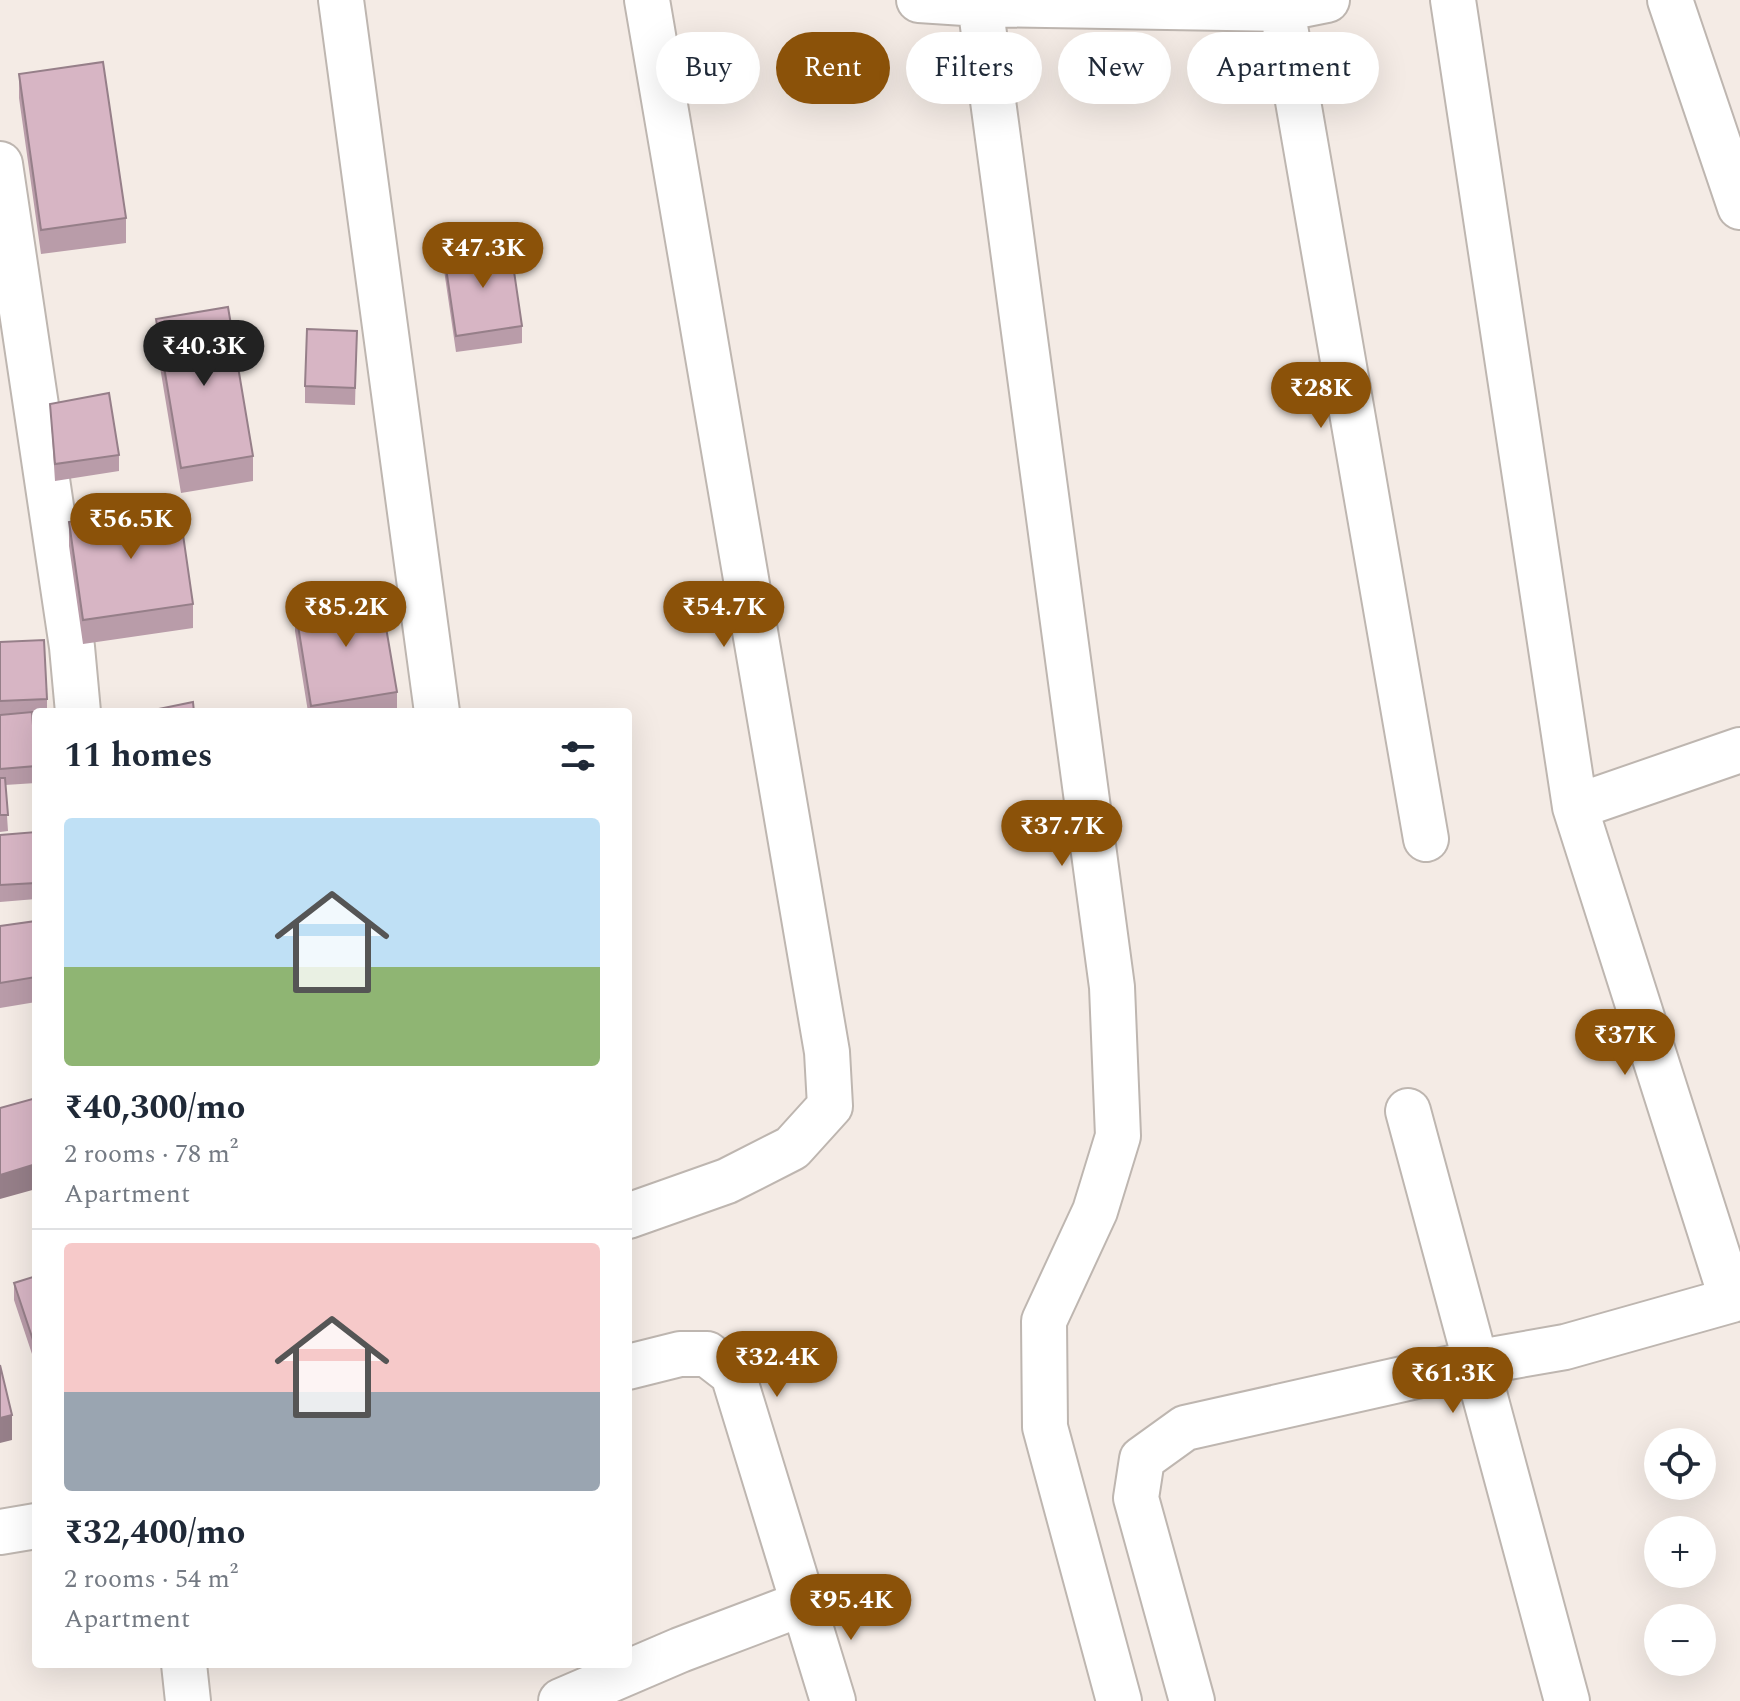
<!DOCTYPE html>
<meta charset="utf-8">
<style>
:root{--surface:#fff;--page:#f2f2f3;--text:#1f2937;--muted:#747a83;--line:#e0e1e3;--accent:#8b5209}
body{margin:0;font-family:Spectral,serif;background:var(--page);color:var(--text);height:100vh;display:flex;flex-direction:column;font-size:30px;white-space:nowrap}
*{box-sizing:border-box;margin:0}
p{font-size:26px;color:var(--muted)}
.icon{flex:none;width:44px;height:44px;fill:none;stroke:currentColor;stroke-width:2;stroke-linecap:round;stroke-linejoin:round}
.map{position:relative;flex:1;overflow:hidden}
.drawer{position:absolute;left:32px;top:708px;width:600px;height:960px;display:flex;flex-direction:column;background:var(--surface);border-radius:8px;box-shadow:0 8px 32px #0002}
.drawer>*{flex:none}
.guide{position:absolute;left:656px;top:32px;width:760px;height:72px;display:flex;gap:16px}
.tools{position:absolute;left:1644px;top:1428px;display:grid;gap:16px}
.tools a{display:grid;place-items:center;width:72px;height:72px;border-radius:50%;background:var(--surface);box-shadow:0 8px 32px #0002;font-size:40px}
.price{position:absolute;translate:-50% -68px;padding:0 18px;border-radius:28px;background:var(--accent);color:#fff;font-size:26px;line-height:52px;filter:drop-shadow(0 2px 4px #0008)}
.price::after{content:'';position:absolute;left:50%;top:48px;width:24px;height:18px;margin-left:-12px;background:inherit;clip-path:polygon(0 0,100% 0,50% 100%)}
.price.active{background:#222;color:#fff}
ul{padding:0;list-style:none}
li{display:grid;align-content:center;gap:16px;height:424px;padding:0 32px}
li+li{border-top:2px solid var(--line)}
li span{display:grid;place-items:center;height:248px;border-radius:8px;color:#555}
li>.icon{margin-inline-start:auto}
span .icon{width:144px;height:144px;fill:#fffc;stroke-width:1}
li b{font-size:34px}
h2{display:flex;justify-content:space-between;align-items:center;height:96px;padding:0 32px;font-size:34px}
.tag{padding:0 28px;border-radius:36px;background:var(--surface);box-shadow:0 8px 32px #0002;font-size:28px;line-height:72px}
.tag.active{background:var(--accent);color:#fff}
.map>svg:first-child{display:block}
</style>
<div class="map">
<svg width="1740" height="1701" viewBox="0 0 1740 1701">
<rect width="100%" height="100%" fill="#f4ebe5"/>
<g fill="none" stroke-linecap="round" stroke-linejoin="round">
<defs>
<path id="minor" d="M 341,0 L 437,712
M 919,0 L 980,4 L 1282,9 L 1327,0
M 1670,0 L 1740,207
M 980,4 L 1112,987 L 1118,1136 L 1095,1211 L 1044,1321 L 1045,1427 L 1119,1701
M 1282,9 L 1426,839
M 0,164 L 72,647 L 78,712
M 1575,807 L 1740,750
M 1408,1111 L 1567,1701
M 628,1216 L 727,1181 L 792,1148 L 830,1106 L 827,1052 L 647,0
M 628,1367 L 680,1354 L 707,1354 L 733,1374 L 833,1701
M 0,1532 L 36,1526
M 184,1664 L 188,1701
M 561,1701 L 680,1650 L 804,1603
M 1192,1701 L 1136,1498 L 1142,1459 L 1185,1428 L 1474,1363 L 1565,1347 L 1732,1300 L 1575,807 L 1453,0"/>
</defs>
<use href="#minor" stroke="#beb6b0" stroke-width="48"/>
<use href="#minor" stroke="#fff" stroke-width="44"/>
</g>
<path fill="#b99ca9" d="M 19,74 L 126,218 L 126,243 L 41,254 L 19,98 Z
M 444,254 L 522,326 L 522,343 L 456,352 L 444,270 Z
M 156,319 L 253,456 L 253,481 L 181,493 L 156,343 Z
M 357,331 L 355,405 L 305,403 L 305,386 Z
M 50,404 L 119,455 L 119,471 L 55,481 Z
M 69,522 L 193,604 L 193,628 L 83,644 L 69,546 Z
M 295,607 L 397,692 L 397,712 L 308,712 L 295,631 Z
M 0,642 L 47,699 L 47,712 L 36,712 L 36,716 L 32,716 L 36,764 L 36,783 L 5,785 L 8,831 L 0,832 Z
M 36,832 L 36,899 L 0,902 L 0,835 Z
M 36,921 L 36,1002 L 0,1008 L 0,926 Z
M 36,1276 L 34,1360 L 14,1300 L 14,1283 Z"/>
<path fill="#967f89" d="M 36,1164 L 36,1189 L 0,1199 L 0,1175 Z
M 34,1343 L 36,1343 L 36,1359 L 34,1360 Z
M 12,1415 L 12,1440 L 0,1443 L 0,1418 Z"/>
<path fill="#d7b5c4" stroke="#967f89" stroke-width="2" d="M 103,62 L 126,218 L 41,230 L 19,74 Z
M 510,244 L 522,326 L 456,336 L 444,254 Z
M 228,307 L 253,456 L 181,468 L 156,319 Z
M 307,329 L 357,331 L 355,388 L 305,386 Z
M 109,393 L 119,455 L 55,464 L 50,404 Z
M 178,500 L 193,604 L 83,620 L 69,522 Z
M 380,592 L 397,692 L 311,706 L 295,607 Z
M 44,640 L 47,699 L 0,701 L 0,642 Z
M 193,702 L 194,712 L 144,712 Z
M 32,712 L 36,766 L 0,769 L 0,715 Z
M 0,778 L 5,778 L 8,815 L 0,815 Z
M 36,832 L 36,883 L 0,885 L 0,835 Z
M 36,921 L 36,977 L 0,983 L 0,926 Z
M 36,1098 L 36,1164 L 0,1175 L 0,1108 Z
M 36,1276 L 36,1343 L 34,1343 L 14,1283 Z
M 0,1365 L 12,1415 L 0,1418 Z"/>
</svg>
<div class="tools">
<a><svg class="icon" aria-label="locate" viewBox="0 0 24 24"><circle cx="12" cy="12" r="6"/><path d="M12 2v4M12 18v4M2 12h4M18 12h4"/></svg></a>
<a>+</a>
<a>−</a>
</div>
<b class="price" style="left:483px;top:290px">₹47.3K</b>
<b class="price active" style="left:204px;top:388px">₹40.3K</b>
<b class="price" style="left:1321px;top:430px">₹28K</b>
<b class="price" style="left:131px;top:561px">₹56.5K</b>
<b class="price" style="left:346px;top:649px">₹85.2K</b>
<b class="price" style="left:724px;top:649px">₹54.7K</b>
<b class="price" style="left:1062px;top:868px">₹37.7K</b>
<b class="price" style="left:1625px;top:1077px">₹37K</b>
<b class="price" style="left:777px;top:1399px">₹32.4K</b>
<b class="price" style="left:1453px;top:1415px">₹61.3K</b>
<b class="price" style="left:851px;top:1642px">₹95.4K</b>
<div class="guide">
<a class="tag">Buy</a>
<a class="tag active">Rent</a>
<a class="tag">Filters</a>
<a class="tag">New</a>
<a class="tag">Apartment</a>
</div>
<section class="drawer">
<h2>11 homes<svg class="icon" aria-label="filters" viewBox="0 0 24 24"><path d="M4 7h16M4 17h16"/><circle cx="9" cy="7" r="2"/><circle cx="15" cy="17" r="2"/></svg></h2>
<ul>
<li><span style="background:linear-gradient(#bfe0f5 60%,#8fb573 0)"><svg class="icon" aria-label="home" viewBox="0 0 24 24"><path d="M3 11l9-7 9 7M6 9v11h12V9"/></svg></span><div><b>₹40,300/mo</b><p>2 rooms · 78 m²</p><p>Apartment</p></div></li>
<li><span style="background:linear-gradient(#f6c9c9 60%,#9aa5b1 0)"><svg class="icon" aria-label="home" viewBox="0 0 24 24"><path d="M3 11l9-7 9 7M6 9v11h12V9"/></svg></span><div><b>₹32,400/mo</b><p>2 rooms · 54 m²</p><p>Apartment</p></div></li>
</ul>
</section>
</div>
